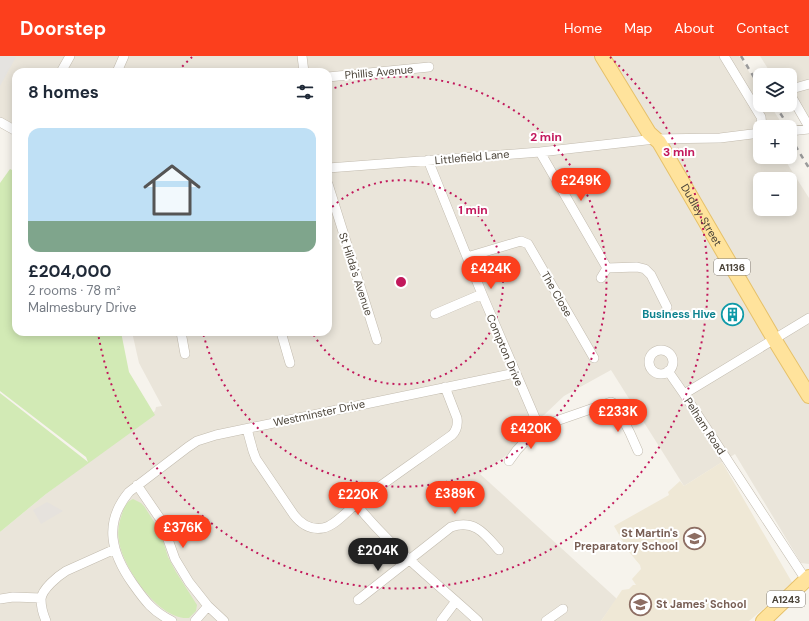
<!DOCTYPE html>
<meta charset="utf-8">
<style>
:root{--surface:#fff;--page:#f2f2f3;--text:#1f2937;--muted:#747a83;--line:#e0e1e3;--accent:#fc3f1d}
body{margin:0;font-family:"DM Sans",sans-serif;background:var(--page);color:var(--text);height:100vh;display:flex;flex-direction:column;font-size:15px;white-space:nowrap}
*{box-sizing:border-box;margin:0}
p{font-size:13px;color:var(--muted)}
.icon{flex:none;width:22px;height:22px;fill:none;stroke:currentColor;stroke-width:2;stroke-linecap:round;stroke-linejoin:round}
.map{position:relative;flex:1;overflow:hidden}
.sheet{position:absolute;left:12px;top:12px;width:320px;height:268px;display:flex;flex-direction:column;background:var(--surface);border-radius:12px;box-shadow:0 2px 10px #0003}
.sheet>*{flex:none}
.buttons{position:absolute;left:753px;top:12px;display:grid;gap:8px}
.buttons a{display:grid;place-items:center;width:44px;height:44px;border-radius:8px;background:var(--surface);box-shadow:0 2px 10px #0003;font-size:20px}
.price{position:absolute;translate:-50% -34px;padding:0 9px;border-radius:14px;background:var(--accent);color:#fff;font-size:13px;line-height:26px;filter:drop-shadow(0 1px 2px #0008)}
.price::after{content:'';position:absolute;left:50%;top:24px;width:12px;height:9px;margin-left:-6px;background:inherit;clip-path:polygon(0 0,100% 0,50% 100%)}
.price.active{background:#222;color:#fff}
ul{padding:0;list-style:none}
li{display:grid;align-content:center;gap:8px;height:212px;padding:0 16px}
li+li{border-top:1px solid var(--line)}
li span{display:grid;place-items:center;height:124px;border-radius:12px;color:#555}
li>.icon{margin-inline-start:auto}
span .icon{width:72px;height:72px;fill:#fffc;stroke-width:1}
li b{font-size:17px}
h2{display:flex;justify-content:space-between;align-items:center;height:48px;padding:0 16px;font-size:17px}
header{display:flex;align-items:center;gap:24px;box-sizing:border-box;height:56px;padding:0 20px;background:var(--accent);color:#fff}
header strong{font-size:19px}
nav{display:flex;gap:22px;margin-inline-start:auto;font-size:14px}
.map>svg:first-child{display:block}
</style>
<header>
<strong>Doorstep</strong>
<nav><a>Home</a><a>Map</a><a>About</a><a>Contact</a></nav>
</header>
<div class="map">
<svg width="809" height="565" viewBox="0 0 809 565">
<rect width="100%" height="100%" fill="#f6f3ec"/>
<path fill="#eae5da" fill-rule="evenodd" d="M 0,0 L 739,0 L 760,33 L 760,49 L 770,49 L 784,71 L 760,71 L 760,101 L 783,101 L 809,142 L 809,508 L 801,507 L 735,398 L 684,430 L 611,314 L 564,340 L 544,359 L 530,366 L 529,369 L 515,391 L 504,401 L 480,418 L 616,542 L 616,544 L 601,565 L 0,565 L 0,476 L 46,438 L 155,355 L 156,351 L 162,350 L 139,307 L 132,276 L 328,276 L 328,16 L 16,16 L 16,80 L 0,71 ZM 760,123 L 790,123 L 790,153 L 760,153 Z
M 760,0 L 809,0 L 809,78 L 790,48 L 790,19 L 772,19 Z"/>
<path fill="#e6e2dd" d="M 47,446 L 63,455 L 41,468 L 33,454 Z"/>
<path fill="#efe8d6" d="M 722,406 L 793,528 L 749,565 L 601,565 L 622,534 L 629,533 L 633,529 L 636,529 L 632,523 L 641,513 L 640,509 L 629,496 L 614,470 L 669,439 L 668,436 L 680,425 L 684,430 Z"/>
<path fill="#d2eab5" d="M 10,113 L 16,116 L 16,276 L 121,276 L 129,316 L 155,359 L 46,438 L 0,476 L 0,337 L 88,406 L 86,401 L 0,335 L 0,127 Z
M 133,443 L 141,447 L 144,450 L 160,475 L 168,501 L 176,516 L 197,549 L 196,555 L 189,562 C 159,565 122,510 119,485 C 117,476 119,467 122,458 C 124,451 126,446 133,443 Z"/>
<path fill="#e5e3e0" d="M 0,0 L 16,1 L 0,30 Z"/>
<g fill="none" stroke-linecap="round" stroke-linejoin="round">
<defs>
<path id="street" d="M 302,0 L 304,16
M 724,0 L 761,61 L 762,71
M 61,16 L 70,0
M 117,16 L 124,0
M 328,21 L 429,11
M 790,37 L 795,32 L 809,28
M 790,38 L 809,71
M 0,66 L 16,75
M 790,75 L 809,73
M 540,96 L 607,212 L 637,211 L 645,213 L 651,219 L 667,251
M 428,104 L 482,238 L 539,371
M 328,112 L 540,96 L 655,83 L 720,82 L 760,77
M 328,128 L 377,284
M 467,201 L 521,185 L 528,188 L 594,302
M 601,222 L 607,212
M 435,258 L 482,238
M 181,276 L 185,298
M 281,276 L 290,307
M649 306a12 12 0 1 1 24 0a12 12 0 1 1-24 0Z
M 668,315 L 684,338
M 247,373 L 253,395 L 256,403 L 294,459 C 301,468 311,474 323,472 C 335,470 348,454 357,447 C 388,424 420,402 452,379 C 457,374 458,369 457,362 L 445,331
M 509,405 L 517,394 L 539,371 L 611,346 L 615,348 L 630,377 L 638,395
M 137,429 L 161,464 L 175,503 L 189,526 L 208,550 L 224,565
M 356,448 C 391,492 437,527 478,565
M 806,524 L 684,338 L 809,262
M 0,543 L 13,541 L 41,542
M 358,544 L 451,471 C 475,463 485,478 499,494
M 46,565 C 43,558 41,550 41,543 C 42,533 58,520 66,515 L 115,493
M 172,565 C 153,556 145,545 133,528 C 111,497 103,467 129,436 L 188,391 L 197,385 L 216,379 L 515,317
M 195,565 L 208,550
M 441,565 L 456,545
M 546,565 L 563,553"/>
<g id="primary">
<path id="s1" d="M 602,0 L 649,77 L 659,86 L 774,283 L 809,340"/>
<path d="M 763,565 L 809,521"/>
</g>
</defs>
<use href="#street" stroke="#c2bbae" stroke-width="10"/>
<use href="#primary" stroke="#e6c16a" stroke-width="16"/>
<use href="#street" stroke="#fff" stroke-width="9"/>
<use href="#primary" stroke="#ffe39c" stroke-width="14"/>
<path stroke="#9a9a9a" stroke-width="2.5" stroke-dasharray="5 5" stroke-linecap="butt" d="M 741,0 L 760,31
M 775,49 L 789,71
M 790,81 L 809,112"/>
</g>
<g fill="none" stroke="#c2185b" stroke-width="2" stroke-dasharray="2 4">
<path d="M328 155A102 102 0 1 1 312 276"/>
<path d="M329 34A205 205 0 1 1 203 277"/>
<path d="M178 15A307 307 0 0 1 192 1M610 1A307 307 0 1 1 98 277"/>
</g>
<defs>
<symbol id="building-ring" viewBox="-11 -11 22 22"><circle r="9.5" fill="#fff" stroke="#0f9aa8" stroke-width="1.5"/><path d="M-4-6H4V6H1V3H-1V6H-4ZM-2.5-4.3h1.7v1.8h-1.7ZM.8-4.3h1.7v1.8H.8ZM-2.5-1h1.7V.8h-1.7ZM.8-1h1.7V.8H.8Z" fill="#0f9aa8"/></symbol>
<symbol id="school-ring" viewBox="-11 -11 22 22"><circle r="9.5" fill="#fff" stroke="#8d6e63" stroke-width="1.5"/><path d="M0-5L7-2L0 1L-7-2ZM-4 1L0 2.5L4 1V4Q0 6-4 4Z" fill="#8d6e63"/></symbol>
</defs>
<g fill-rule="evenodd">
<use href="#building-ring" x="720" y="246" width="25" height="25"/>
<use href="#school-ring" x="682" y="470" width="25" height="25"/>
<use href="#school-ring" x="628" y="536" width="25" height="25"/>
</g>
<g text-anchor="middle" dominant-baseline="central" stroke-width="4" stroke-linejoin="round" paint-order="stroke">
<g fill="#fff" stroke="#817c74" stroke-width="1">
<rect x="714" y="203" width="36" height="16" rx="3"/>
<rect x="767" y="535" width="38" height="16" rx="3"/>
</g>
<g font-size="10" font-weight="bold" fill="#4b4439">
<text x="732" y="211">A1136</text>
<text x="786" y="543">A1243</text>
</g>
<g font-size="11" fill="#4b4439" stroke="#fff">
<text transform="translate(379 16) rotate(-5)">Phillis Avenue</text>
<text transform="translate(472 101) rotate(-5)">Littlefield Lane</text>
<text stroke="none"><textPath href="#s1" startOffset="188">Dudley Street</textPath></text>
<text transform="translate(356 218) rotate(72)">St Hilda's Avenue</text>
<text transform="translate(557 238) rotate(60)">The Close</text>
<text transform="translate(505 294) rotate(67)">Compton Drive</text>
<text transform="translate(319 357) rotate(-12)">Westminster Drive</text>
<text transform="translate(705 370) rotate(57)">Pelham Road</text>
</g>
<g font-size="11" font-weight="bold" fill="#0d838f" stroke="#fff" text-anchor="end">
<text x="716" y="258">Business Hive</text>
</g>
<g font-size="11" font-weight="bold" fill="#785e54" stroke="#fff" text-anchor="end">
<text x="678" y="477">St Martin's<tspan x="678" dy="13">Preparatory School</tspan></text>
<text x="656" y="548" text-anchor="start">St James' School</text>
</g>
</g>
<circle cx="401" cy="226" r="6" fill="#c2185b" stroke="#fff" stroke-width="2"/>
<g font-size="12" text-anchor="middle" font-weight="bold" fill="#c2185b" stroke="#fff" stroke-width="4" stroke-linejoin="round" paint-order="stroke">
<text x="546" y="85">2 min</text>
<text x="679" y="100">3 min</text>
<text x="473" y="158">1 min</text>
</g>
</svg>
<div class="buttons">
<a><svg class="icon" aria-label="layers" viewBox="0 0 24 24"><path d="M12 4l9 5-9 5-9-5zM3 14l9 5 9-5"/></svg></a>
<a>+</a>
<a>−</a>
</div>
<b class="price" style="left:581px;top:146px">£249K</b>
<b class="price" style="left:491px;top:234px">£424K</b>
<b class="price" style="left:618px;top:377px">£233K</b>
<b class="price" style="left:531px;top:394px">£420K</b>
<b class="price" style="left:455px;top:459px">£389K</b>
<b class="price" style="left:358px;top:460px">£220K</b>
<b class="price" style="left:183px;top:493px">£376K</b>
<b class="price active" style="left:378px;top:516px">£204K</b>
<section class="sheet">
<h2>8 homes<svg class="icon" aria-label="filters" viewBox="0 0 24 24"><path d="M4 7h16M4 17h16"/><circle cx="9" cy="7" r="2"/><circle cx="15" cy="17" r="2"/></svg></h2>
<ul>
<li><span style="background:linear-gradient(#bfe0f5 75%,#7fa58c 0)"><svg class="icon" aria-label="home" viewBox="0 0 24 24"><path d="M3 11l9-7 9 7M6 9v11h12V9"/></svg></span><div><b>£204,000</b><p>2 rooms · 78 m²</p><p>Malmesbury Drive</p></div></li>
</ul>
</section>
</div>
